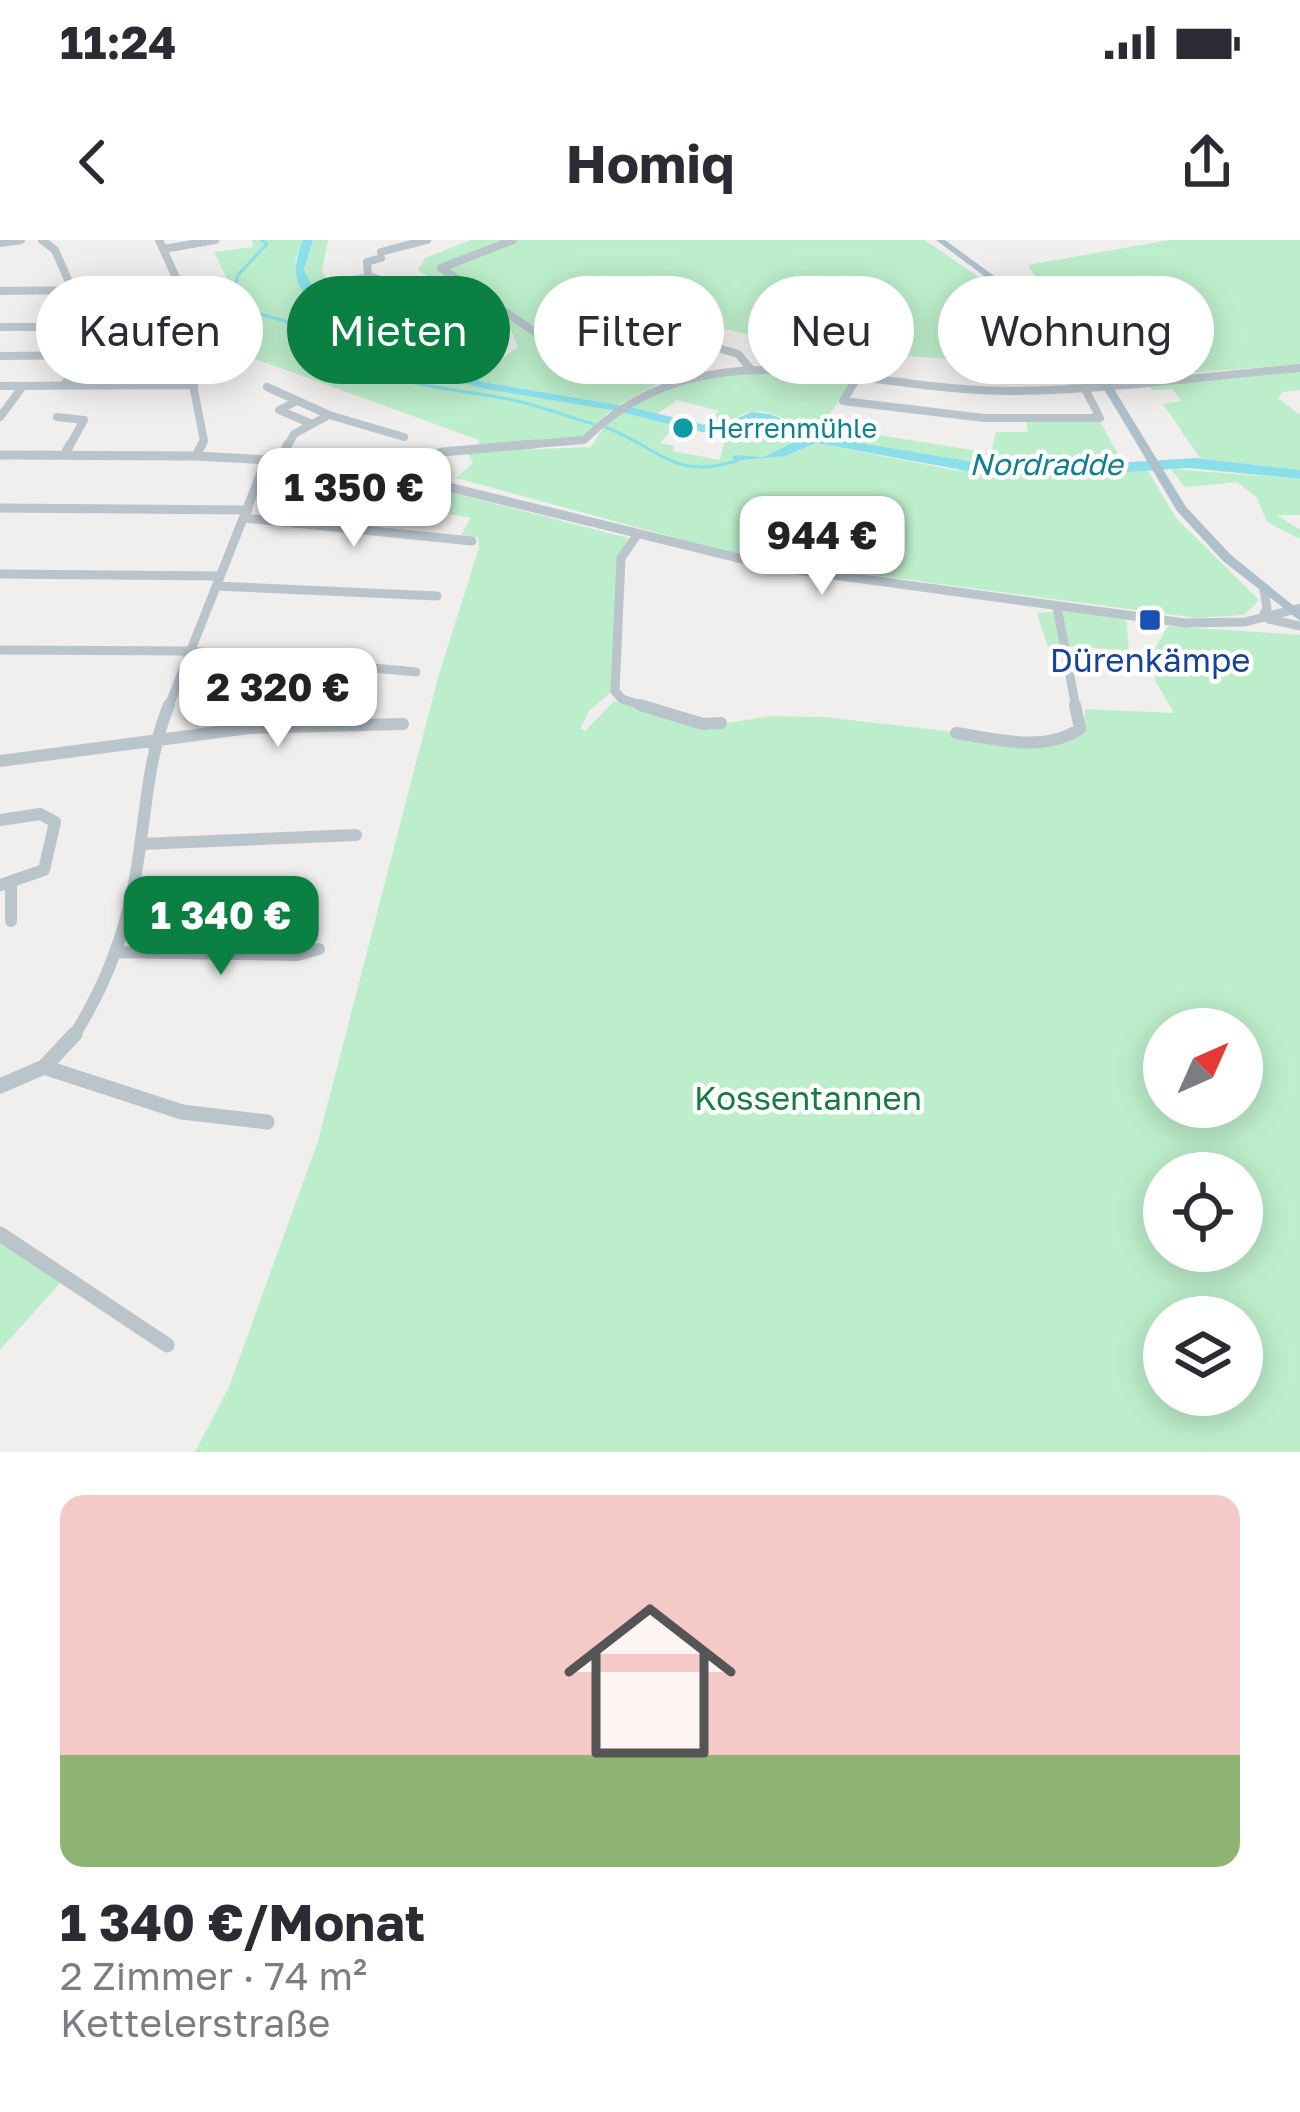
<!DOCTYPE html>
<html lang="de">
<meta charset="utf-8">
<style>
:root{--surface:#fff;--page:#f2f2f3;--text:#2b2b33;--muted:#7c7c81;--accent:#0b8043}
body{margin:0;font-family:"Golos Text",sans-serif;background:var(--page);color:var(--text);height:100vh;display:flex;flex-direction:column;font-size:45px;white-space:nowrap}
*{box-sizing:border-box;margin:0}
p{font-size:39px;color:var(--muted)}
.icon{flex:none;width:66px;height:66px;fill:none;stroke:currentColor;stroke-width:2;stroke-linecap:round;stroke-linejoin:round}
.map{position:relative;height:1212px;overflow:hidden}
.drawer{display:flex;flex-direction:column;background:var(--surface);flex:1}
.drawer>*{flex:none}
.banner{position:absolute;left:36px;top:36px;width:1230px;height:108px;display:flex;gap:24px}
.needle{width:78px;rotate:45deg}
.tools{position:absolute;left:1143px;top:768px;display:grid;gap:24px}
.tools a{display:grid;place-items:center;width:120px;height:120px;border-radius:50%;background:var(--surface);box-shadow:0 6px 30px #0003;font-size:60px}
.price{position:absolute;translate:-50% -102px;padding:0 27px;border-radius:24px;background:#fff;color:#222;font-size:39px;line-height:78px;filter:drop-shadow(0 3px 6px #0008)}
.price::after{content:'';position:absolute;left:50%;top:72px;width:36px;height:27px;margin-left:-18px;background:inherit;clip-path:polygon(0 0,100% 0,50% 100%)}
.price.on{background:var(--accent);color:#fff}
ul{padding:0;list-style:none}
li{display:grid;align-content:center;gap:24px;height:636px;padding:0 60px}
li span{display:grid;place-items:center;height:372px;border-radius:24px;color:#555}
li>.icon{margin-inline-start:auto}
span .icon{width:216px;height:216px;fill:#fffc;stroke-width:1}
li b{font-size:51px}
.chip{padding:0 42px;border-radius:54px;background:var(--surface);box-shadow:0 6px 30px #0003;font-size:42px;line-height:108px}
.chip.on{background:var(--accent);color:#fff}
.status{display:flex;justify-content:space-between;align-items:center;height:84px;padding:0 60px;background:var(--surface);direction:ltr}
.status svg{height:33px;fill:currentColor}
header{display:flex;justify-content:space-between;align-items:center;height:156px;padding:0 60px;background:var(--surface);font-size:54px;font-weight:700}
.map>svg:first-child{display:block}
</style>
<div class="status"><b>11:24</b><svg viewBox="0 0 49 12"><path d="M0 12V9h3v3zM5 12V6h3v6zM10 12V3h3v9zM15 12V0h3v12zM26 1h20v11H26zM47 4h2v5h-2z"/></svg></div>
<header><svg class="icon" aria-label="back" viewBox="0 0 24 24"><path d="M15 5l-7 7 7 7"/></svg>Homiq<svg class="icon" aria-label="share" viewBox="0 0 24 24"><path d="M12 15V3M7 8l5-5 5 5M5 13v7h14v-7"/></svg></header>
<div class="map">
<svg width="1300" height="1212" viewBox="0 0 1300 1212">
<rect width="100%" height="100%" fill="#f1eeee"/>
<path fill="#fbf4e7" d="M 307,224 L 370,232 L 438,247 L 420,268 L 303,253 L 307,239 L 265,239 L 271,225 Z"/>
<path fill="#bdeecb" fill-rule="evenodd" d="M 252,0 L 303,0 L 295,21 L 319,69 L 440,135 L 480,148 L 611,170 L 580,198 L 480,207 L 479,200 L 217,105 L 204,106 L 209,101 L 204,89 L 243,75 L 223,65 L 214,42 L 227,39 L 214,12 L 253,7 Z
M 313,0 L 328,0 L 322,32 L 352,66 L 461,121 L 469,114 L 493,125 L 518,107 L 510,88 L 418,30 L 425,18 L 471,0 L 925,0 L 1013,61 L 1075,114 L 1096,142 L 1068,146 L 1058,127 L 809,109 L 676,77 L 666,92 L 685,97 L 679,103 L 619,117 L 656,145 L 619,165 L 483,142 L 441,128 L 327,64 L 316,55 L 304,30 Z
M 1169,0 L 1300,0 L 1300,124 L 1128,138 L 1047,56 L 1028,25 Z
M 763,128 L 852,141 L 822,186 L 991,213 L 996,192 L 1028,192 L 1026,180 L 1099,180 L 1118,214 C 1058,240 884,215 821,196 C 797,189 776,168 750,172 C 738,174 728,185 717,188 L 703,185 L 719,171 L 677,160 L 657,174 L 630,167 L 663,148 Z
M 1300,131 L 1300,150 L 1282,152 L 1278,158 L 1300,175 L 1300,230 L 1200,218 L 1163,164 L 1182,161 L 1172,149 L 1152,150 L 1147,144 Z
M 621,173 L 677,185 L 660,203 L 674,206 L 673,211 L 720,220 L 726,195 L 757,179 L 786,187 L 804,198 L 762,217 L 736,215 L 736,221 L 787,215 L 816,203 L 954,230 L 1074,235 L 1147,229 L 1176,278 L 1259,360 L 1244,375 L 1197,378 L 813,327 L 721,310 L 456,238 L 473,223 L 467,212 L 591,207 L 606,184 Z
M 1171,229 L 1300,239 L 1300,275 L 1277,275 L 1300,290 L 1300,299 L 1267,282 L 1257,258 L 1237,242 L 1185,247 Z
M 415,243 L 628,298 L 619,318 L 611,452 L 589,471 L 580,489 L 585,491 L 614,461 L 709,486 L 709,492 L 714,485 L 772,476 L 824,477 L 1060,504 L 1083,493 L 1085,469 L 1174,473 L 1156,442 L 1151,416 L 1168,386 L 1300,395 L 1300,1212 L 195,1212 L 229,1147 L 318,901 L 439,434 L 479,308 L 478,297 L 461,295 L 471,278 L 389,263 ZM 1164,789 L 1242,789 L 1242,867 L 1164,867 ZM 1164,933 L 1242,933 L 1242,1011 L 1164,1011 ZM 1164,1077 L 1242,1077 L 1242,1155 L 1164,1155 Z
M 1066,371 L 1126,379 L 1129,411 L 1068,406 L 1054,425 L 1037,373 Z
M 0,997 L 62,1041 L 0,1110 Z"/>
<path fill="#8adfea" d="M 303,0 L 313,0 L 304,30 L 317,56 L 441,128 L 483,142 L 630,167 L 717,188 L 751,172 L 770,174 L 824,197 L 979,223 L 1048,227 L 1197,218 L 1300,230 L 1300,239 L 1189,228 L 1047,237 L 984,234 L 816,203 L 785,216 L 735,221 L 732,217 L 736,215 L 763,217 L 803,198 L 786,187 L 757,179 L 729,195 L 702,192 L 611,170 L 480,148 L 440,135 L 319,69 C 293,47 291,31 303,0 Z"/>
<g fill="none" stroke-linecap="round" stroke-linejoin="round">
<path stroke="#8adfea" stroke-width="3" d="M 261,0 L 267,4 L 238,35 L 231,61 C 256,77 283,77 308,90 C 337,106 363,128 395,138 C 433,149 475,152 513,160 C 540,166 567,176 593,184
M 343,115 L 343,120 L 359,122
M 386,132 L 404,138
M 605,187 C 658,207 674,241 736,221"/>
<path stroke="#b9c4cb" stroke-width="8" d="M 42,0 L 55,10 L 73,51
M 159,0 L 189,66 L 190,129 L 204,201 L 201,207
M 513,0 L 441,28 L 538,94
M 0,3 L 21,0
M 164,9 L 215,0
M 381,12 L 427,0
M 381,18 L 367,22 L 368,36 L 395,45 L 475,103
M 339,42 L 372,37
M 0,51 L 183,49
M 0,87 L 189,87
M 695,101 L 738,114 L 749,127
M 0,116 L 111,115
M 857,138 L 843,161 L 984,178 L 1100,178 L 1084,147
M 64,145 L 83,116
M 0,146 L 194,145
M 267,147 L 329,175 L 404,197
M 297,161 L 279,170 L 312,184
M 0,177 L 23,146
M 57,177 L 84,180 L 69,207
M 287,207 L 294,194 L 329,175
M 498,207 L 584,200 C 706,78 866,153 1015,151 C 1109,150 1206,136 1300,128"/>
<path stroke="#b9c4cb" stroke-width="9" d="M 65,214 L 70,204
M 0,215 L 196,216 L 359,225 L 775,327 L 1185,383 L 1245,382 L 1300,368
M 196,216 L 202,204
M 281,218 L 288,204
M 392,230 L 442,212 L 534,204
M 0,268 L 248,270
M 244,278 L 472,301
M 637,295 L 621,318 L 615,451 L 622,459 L 650,468
M 0,334 L 220,336
M 216,346 L 437,356
M 1057,367 L 1076,468
M 1262,378 L 1267,368 L 1264,350
M 1269,379 L 1300,386
M 0,410 L 191,411 L 416,432
M 168,468 L 267,218"/>
<path stroke="#b9c4cb" stroke-width="12" d="M 640,465 L 703,484 L 721,483
M 956,493 C 997,499 1042,513 1080,489 L 1075,465
M 0,521 L 249,488 L 403,484
M 0,580 L 40,574 L 55,582 L 44,630 L 0,645
M 141,604 L 356,595
M 11,642 L 11,681
M 116,712 L 298,715 L 319,709
M 73,797 C 102,752 122,702 133,649 C 146,587 145,523 169,465"/>
<path stroke="#b9c4cb" stroke-width="15" d="M 44,827 L 182,872 L 267,882
M 0,846 L 44,827 L 75,794
M 0,994 L 167,1105"/>
<path fill="#aec0cc" fill-rule="evenodd" d="M 936,0 L 945,0 L 1053,79 L 1106,136 L 1106,140 L 1098,140 L 1047,83 Z
M 1108,152 L 1117,154 L 1186,267 L 1231,315 L 1300,371 L 1300,381 L 1223,321 L 1177,271 L 1107,154 Z"/>
<path stroke="#aec0cc" stroke-width="9" d="M 1102,138 L 1112,154"/>
</g>
<circle fill="#0f9aa8" stroke="#fff" stroke-width="4.5" cx="683" cy="188" r="12"/>
<rect fill="#1a4fb4" stroke="#fff" stroke-width="4.5" x="1138" y="368" width="24" height="24" rx="6"/>
<g text-anchor="middle" dominant-baseline="central" stroke-width="9" stroke-linejoin="round" paint-order="stroke">
<g font-size="27" fill="#0d838f" stroke="#fff" text-anchor="start">
<text x="707" y="188">Herrenmühle</text>
</g>
<g font-size="30" font-style="italic" fill="#0f8090" stroke="#fff">
<text x="1046" y="224">Nordradde</text>
</g>
<g font-size="33" fill="#164399" stroke="#fff">
<text x="1150" y="419">Dürenkämpe</text>
</g>
<g font-size="33" fill="#187b41" stroke="#fff">
<text x="808" y="857">Kossentannen</text>
</g>
</g>
</svg>
<div class="tools">
<a><svg class="needle" viewBox="-14 -14 28 28"><path d="M0-13l5 13h-10z" fill="#e53935"/><path d="M0 13l5-13h-10z" fill="#7c7c81"/></svg></a>
<a><svg class="icon" aria-label="locate" viewBox="0 0 24 24"><circle cx="12" cy="12" r="6"/><path d="M12 2v4M12 18v4M2 12h4M18 12h4"/></svg></a>
<a><svg class="icon" aria-label="layers" viewBox="0 0 24 24"><path d="M12 4l9 5-9 5-9-5zM3 14l9 5 9-5"/></svg></a>
</div>
<b class="price" style="left:354px;top:310px">1 350 €</b>
<b class="price" style="left:822px;top:358px">944 €</b>
<b class="price" style="left:278px;top:510px">2 320 €</b>
<b class="price on" style="left:221px;top:738px">1 340 €</b>
<div class="banner">
<a class="chip">Kaufen</a>
<a class="chip on">Mieten</a>
<a class="chip">Filter</a>
<a class="chip">Neu</a>
<a class="chip">Wohnung</a>
</div>
</div>
<section class="drawer">
<ul>
<li><span style="background:linear-gradient(#f6c9c9 70%,#8fb573 0)"><svg class="icon" aria-label="home" viewBox="0 0 24 24"><path d="M3 11l9-7 9 7M6 9v11h12V9"/></svg></span><div><b>1 340 €/Monat</b><p>2 Zimmer · 74 m²</p><p>Kettelerstraße</p></div></li>
</ul>
</section>
